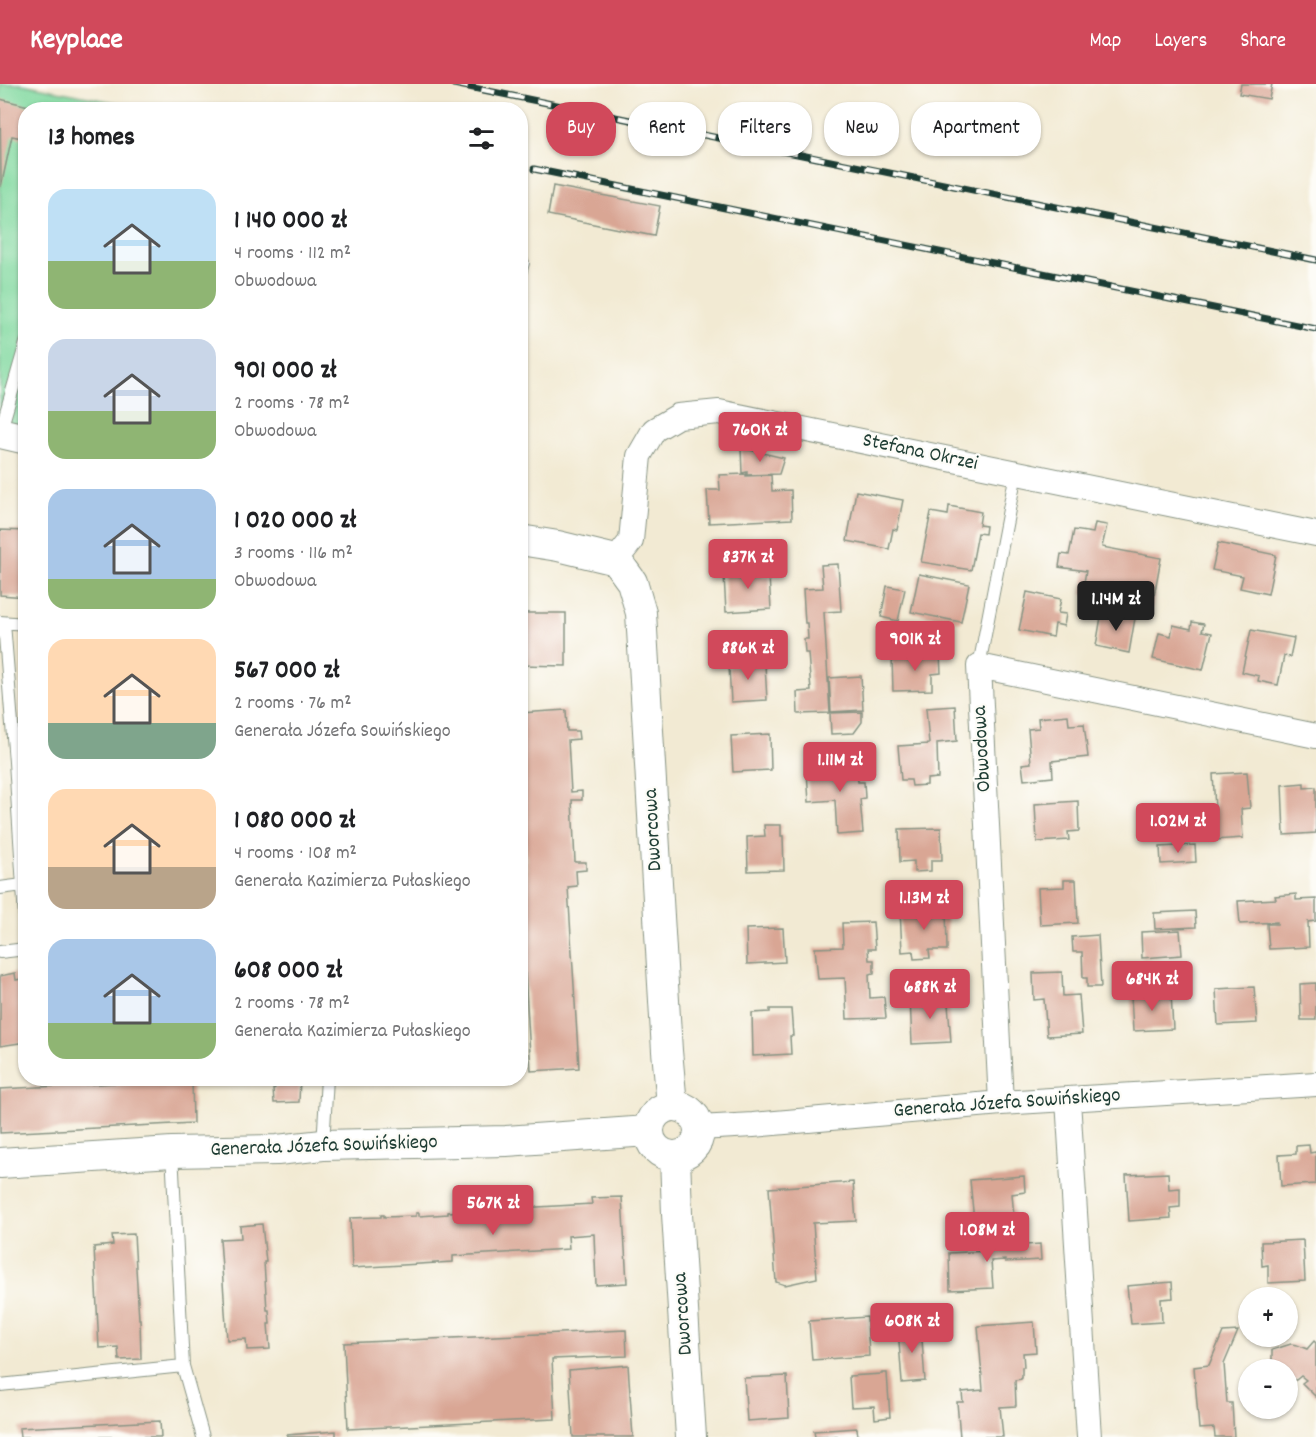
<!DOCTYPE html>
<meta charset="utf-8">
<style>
:root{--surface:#fff;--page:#f2f2f2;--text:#202124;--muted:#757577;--accent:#d1495b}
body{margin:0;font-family:Dekko,sans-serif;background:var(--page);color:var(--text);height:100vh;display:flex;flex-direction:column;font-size:22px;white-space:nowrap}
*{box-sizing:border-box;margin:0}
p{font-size:20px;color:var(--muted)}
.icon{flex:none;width:33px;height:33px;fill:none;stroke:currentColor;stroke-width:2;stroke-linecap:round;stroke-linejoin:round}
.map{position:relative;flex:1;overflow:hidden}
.details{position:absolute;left:18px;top:18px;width:510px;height:984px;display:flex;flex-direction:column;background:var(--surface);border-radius:24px;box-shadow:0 2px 4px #0004}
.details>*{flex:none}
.hud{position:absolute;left:546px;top:18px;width:570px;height:54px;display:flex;gap:12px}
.controls{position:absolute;left:1238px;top:1203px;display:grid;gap:12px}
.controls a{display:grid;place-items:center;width:60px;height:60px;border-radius:50%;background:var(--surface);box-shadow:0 2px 4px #0004;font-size:30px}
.price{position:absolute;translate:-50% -51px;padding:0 14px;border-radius:6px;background:var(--accent);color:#fff;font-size:20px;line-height:39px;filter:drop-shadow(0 2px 3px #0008)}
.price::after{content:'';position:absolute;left:50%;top:36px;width:18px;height:14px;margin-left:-9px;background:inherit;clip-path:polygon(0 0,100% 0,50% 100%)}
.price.selected{background:#222;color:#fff}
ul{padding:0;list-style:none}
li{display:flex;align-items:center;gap:18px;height:150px;padding:0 30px}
li span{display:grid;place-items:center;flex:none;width:168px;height:120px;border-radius:18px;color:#555}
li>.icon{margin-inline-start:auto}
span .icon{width:72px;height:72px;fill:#fffc;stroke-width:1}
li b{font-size:26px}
h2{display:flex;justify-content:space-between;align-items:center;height:72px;padding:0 30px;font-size:26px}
.tag{padding:0 21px;border-radius:24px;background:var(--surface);box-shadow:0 2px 4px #0004;font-size:21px;line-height:54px}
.tag.selected{background:var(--accent);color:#fff}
header{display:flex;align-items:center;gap:36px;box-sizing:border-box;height:84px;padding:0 30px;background:var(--accent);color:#fff}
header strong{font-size:28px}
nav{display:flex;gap:33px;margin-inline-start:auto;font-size:21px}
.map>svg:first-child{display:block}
</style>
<header>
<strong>Keyplace</strong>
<nav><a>Map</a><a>Layers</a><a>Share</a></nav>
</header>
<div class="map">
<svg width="1316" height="1353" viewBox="0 0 1316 1353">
<rect width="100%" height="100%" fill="#fdfcf7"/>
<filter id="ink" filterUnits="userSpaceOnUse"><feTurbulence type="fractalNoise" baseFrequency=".0167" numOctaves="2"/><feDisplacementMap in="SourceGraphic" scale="12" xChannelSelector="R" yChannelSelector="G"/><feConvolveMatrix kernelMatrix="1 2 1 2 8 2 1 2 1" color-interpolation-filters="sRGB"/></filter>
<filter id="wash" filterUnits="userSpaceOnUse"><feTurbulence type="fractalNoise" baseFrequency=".008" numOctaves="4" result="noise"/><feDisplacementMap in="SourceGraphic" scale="24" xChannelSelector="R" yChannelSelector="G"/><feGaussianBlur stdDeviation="1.35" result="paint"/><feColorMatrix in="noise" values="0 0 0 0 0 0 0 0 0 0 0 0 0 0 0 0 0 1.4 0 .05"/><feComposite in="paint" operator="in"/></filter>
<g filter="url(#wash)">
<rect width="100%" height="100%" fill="#f2ead3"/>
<path fill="#7ed89e" stroke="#4e8a69" stroke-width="1.5" d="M 0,0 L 22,0 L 148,25 L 26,26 L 25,347 L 0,342 Z"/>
<g id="blocks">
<path fill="#d9a694" d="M 1241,0 L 1272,0 L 1269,15 L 1239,10 Z
M 0,15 L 41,25 L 26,26 L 26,55 L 12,52 L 1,103 Z
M 121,21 L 136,24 L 136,26 L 120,26 Z
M 553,102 L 660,122 L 654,152 L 548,131 Z
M 741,364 L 784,374 L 779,390 L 747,391 L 747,388 L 742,389 Z
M 746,390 L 746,392 L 771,391 L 772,407 L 791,406 L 792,435 L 709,439 L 707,406 L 720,406 L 719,391 Z
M 856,407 L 903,416 L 897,446 L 893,445 L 889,465 L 847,457 Z
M 949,422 L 981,428 L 979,441 L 986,442 L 985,450 L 978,449 L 971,486 L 921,478 L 931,428 L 948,431 Z
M 1095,439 L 1107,441 L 1102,463 L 1161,474 L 1152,523 L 1082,510 L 1086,487 L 1059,483 L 1061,470 L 1069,471 L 1074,446 L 1093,449 Z
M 0,446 L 26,447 L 26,513 L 0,511 Z
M 1218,459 L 1276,471 L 1268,510 L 1240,504 L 1243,492 L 1212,486 Z
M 838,480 L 841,527 L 824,528 L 830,629 L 798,630 L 797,608 L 811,607 L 808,569 L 805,569 L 804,555 L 808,555 L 807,539 L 805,539 L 803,505 L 823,504 L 821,481 Z
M 762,482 L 763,492 L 769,492 L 771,525 L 726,528 L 724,491 L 741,490 L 741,483 Z
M 919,490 L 969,500 L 961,538 L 911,528 Z
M 887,502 L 905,505 L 898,537 L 881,533 Z
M 1027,508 L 1061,515 L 1058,529 L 1066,530 L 1064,542 L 1055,540 L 1053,553 L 1019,546 Z
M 1102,527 L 1135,534 L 1129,569 L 1096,562 Z
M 520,529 L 566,529 L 566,582 L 520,581 Z
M 1192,538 L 1204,540 L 1202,547 L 1212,549 L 1203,586 L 1153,575 L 1159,549 L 1171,552 L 1173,541 L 1191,545 Z
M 1251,546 L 1294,554 L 1290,573 L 1284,572 L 1278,601 L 1258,597 L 1259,592 L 1242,588 Z
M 760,571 L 761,581 L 765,581 L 767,616 L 731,618 L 729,583 L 743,582 L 742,572 Z
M 940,571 L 941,589 L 932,590 L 932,606 L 893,607 L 892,572 Z
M 861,592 L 863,626 L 831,628 L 829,594 Z
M 955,622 L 957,657 L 937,659 L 938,694 L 927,695 L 927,701 L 912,702 L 911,696 L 901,696 L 898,662 L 929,660 L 926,624 Z
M 566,626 L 567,647 L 578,647 L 579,655 L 568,656 L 571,708 L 582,707 L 582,716 L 572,716 L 575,778 L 586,778 L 586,786 L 576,787 L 577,802 L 568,803 L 579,984 L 531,987 L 520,806 L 528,806 L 520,674 L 520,629 Z
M 862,628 L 862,638 L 854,649 L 831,650 L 830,629 Z
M 1068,631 L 1069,641 L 1084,640 L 1088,673 L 1052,677 L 1053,693 L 1024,696 L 1022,680 L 1031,679 L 1028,645 L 1039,644 L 1038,634 Z
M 770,650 L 771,686 L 733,688 L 731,652 Z
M 856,671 L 858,698 L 864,698 L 865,714 L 860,715 L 863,749 L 837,751 L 835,716 L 809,718 L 807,688 L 833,687 L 832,673 Z
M 1247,688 L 1250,724 L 1241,725 L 1243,754 L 1214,756 L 1212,725 L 1215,725 L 1213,690 Z
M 1304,699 L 1304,704 L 1316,703 L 1316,749 L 1284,751 L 1282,701 Z
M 1078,717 L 1079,747 L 1068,748 L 1069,756 L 1037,758 L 1035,720 Z
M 764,741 L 781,741 L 781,752 L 783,752 L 784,786 L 748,787 L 747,753 L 765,752 Z
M 941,744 L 942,776 L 931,776 L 931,787 L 914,788 L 914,777 L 900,778 L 899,745 Z
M 1195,761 L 1196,778 L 1161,780 L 1160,763 Z
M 1064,796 L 1076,796 L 1078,839 L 1040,841 L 1038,804 L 1064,803 Z
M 1296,810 L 1296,816 L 1316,815 L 1316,837 L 1308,838 L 1309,863 L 1269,865 L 1267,840 L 1277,840 L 1277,838 L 1240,840 L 1238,817 L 1276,815 L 1275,812 Z
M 946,823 L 947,866 L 929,866 L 930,874 L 914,875 L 913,867 L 902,868 L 900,825 Z
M 1195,827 L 1196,843 L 1155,845 L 1154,829 Z
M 873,838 L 875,865 L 868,865 L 869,876 L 874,876 L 874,889 L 869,890 L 870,914 L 884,913 L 886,934 L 847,935 L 845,894 L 818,895 L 815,864 L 843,863 L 842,839 Z
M 783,844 L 785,878 L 747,880 L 746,845 Z
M 1180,846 L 1182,871 L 1142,874 L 1141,848 Z
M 1098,851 L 1101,903 L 1087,903 L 1087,894 L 1083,894 L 1082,868 L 1073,868 L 1072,853 Z
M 1062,888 L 1063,912 L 1079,911 L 1082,950 L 1047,952 L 1044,915 L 1034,916 L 1033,889 Z
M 15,889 L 16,896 L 26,894 L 26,958 L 0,962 L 0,892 Z
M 1316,899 L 1316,936 L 1301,936 L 1300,900 Z
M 1254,903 L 1257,939 L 1218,941 L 1216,905 Z
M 1171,909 L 1173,945 L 1133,947 L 1131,912 Z
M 942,912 L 942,920 L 948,920 L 951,958 L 912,960 L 910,913 Z
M 770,925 L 791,925 L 793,952 L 790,952 L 791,970 L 753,972 L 752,929 L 770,928 Z
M 274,994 L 300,994 L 299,1018 L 274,1019 L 273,1005 L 275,1004 Z
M 192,995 L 193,1039 L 0,1049 L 0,1005 Z
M 1309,1061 L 1310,1069 L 1316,1068 L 1316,1100 L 1281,1102 L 1279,1071 L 1296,1070 L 1296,1062 Z
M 1168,1089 L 1169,1105 L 1180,1104 L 1180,1123 L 1170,1124 L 1171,1134 L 1129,1137 L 1126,1091 Z
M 1024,1092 L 1025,1108 L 1012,1110 L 1014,1133 L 974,1137 L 970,1096 Z
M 853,1098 L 856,1137 L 813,1139 L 817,1194 L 785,1201 L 776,1198 L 769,1104 Z
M 622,1113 L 627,1199 L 596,1201 L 594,1150 L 568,1152 L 569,1165 L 453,1172 L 453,1178 L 352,1184 L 350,1134 L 381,1133 L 381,1131 L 384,1131 L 384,1133 L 416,1132 L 416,1129 L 419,1129 L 419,1132 L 448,1130 L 448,1128 L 592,1120 L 591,1114 Z
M 262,1140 L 266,1178 L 264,1178 L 267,1226 L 269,1226 L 270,1240 L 268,1240 L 270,1265 L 247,1266 L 246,1255 L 227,1256 L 220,1155 L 241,1154 L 240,1142 Z
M 134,1150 L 139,1235 L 140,1235 L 141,1275 L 119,1276 L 118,1263 L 99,1264 L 94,1163 L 113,1161 L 112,1151 Z
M 1007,1152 L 1008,1162 L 1040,1160 L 1041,1176 L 1005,1178 L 1005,1176 L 991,1177 L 993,1204 L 950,1206 L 949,1169 L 990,1167 L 989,1153 Z
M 1303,1156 L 1305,1197 L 1268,1199 L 1268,1181 L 1262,1182 L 1261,1158 Z
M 1172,1198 L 1173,1214 L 1161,1215 L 1162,1238 L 1131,1240 L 1127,1202 Z
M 867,1233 L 869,1272 L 812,1276 L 809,1237 Z
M 1034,1238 L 1036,1268 L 1023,1269 L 1024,1283 L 1022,1283 L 1022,1294 L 1021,1294 L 1021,1295 L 1015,1296 L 1016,1322 L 1000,1323 L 1003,1353 L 960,1353 L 957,1318 L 963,1318 L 962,1308 L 983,1306 L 978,1242 Z
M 921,1242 L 925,1297 L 902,1299 L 898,1244 Z
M 626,1246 L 627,1272 L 552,1275 L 555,1335 L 348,1345 L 344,1259 Z
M 1238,1247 L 1224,1280 L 1227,1319 L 1232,1319 L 1234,1353 L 1215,1353 L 1214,1344 L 1199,1345 L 1194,1283 L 1209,1281 L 1223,1248 Z
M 1314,1257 L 1316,1259 L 1316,1313 L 1302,1299 L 1306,1296 L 1301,1292 L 1296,1296 L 1288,1296 L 1287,1295 L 1287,1286 L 1272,1286 L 1272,1266 L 1291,1260 L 1297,1261 L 1307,1265 Z
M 628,1281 L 633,1353 L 573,1353 L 569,1286 Z
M 882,1289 L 887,1289 L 890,1333 L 875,1335 L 874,1322 L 851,1323 L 849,1292 L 882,1290 Z
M 787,1292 L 789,1334 L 747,1337 L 744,1294 Z
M 160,1337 L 161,1353 L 20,1353 L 19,1344 Z
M 857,1344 L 858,1353 L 815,1353 L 814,1347 Z
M 336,1347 L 336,1353 L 287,1353 L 287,1351 Z"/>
</g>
</g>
<g filter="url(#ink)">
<use href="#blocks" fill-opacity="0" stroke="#889484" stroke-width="1.5"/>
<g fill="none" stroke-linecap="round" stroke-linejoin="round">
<defs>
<path id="service" d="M 520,179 L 523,179 L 520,189
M 0,349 L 26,259
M 0,538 L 26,540
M 4,539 L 15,678 L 26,849
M 979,582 L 1016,389
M 0,804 L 23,801
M 0,868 L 26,865
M 323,1061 L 327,994
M 172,1068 L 183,1282 L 203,1353
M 0,1301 L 183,1282"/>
<path id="minor" d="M 616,476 L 631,457 L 639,372 L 654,346 L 678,332 L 719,328 L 1316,450
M 1068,1016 L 1089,1353
M 1001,1019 L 979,582 L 1316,652
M 699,1044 L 753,1041 L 1001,1019 L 1316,1000"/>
<path id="tertiary" d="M 0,349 L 26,355
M 520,456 L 558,462 L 616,476 L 632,498 L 641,529 L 667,967 L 672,1021
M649 1047a25 25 0 1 1 50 0a25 25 0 1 1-50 0Z
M 675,1072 L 677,1130 L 691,1353
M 0,1079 L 172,1068 L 277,1066 L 323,1061 L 506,1057 L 648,1047"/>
</defs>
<use href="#service" stroke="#889484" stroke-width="14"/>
<use href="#minor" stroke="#889484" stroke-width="26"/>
<use href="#tertiary" stroke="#889484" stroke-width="32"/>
<use href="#service" stroke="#fff" stroke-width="12"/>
<use href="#minor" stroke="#fff" stroke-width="24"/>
<use href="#tertiary" stroke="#fff" stroke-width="30"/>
<defs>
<path id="rail" d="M 454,0 L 1316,176
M 534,85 L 1316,245"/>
</defs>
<use href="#rail" stroke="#1f3d34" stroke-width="7"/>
<use href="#rail" stroke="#fdfcf7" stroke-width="4.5" stroke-dasharray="14" stroke-linecap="butt"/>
</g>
</g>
<g text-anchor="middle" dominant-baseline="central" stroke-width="4.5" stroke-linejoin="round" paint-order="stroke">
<g font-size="21" fill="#1f3d34" stroke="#fdfcf7">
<text transform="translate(920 369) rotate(12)">Stefana Okrzei</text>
<text transform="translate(983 665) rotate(-93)">Obwodowa</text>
<text transform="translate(654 746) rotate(-93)">Dworcowa</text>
<text transform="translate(1007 1020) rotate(-4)">Generała Józefa Sowińskiego</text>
<text transform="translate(324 1063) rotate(-2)">Generała Józefa Sowińskiego</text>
<text transform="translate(684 1230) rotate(-94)">Dworcowa</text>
</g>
</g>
</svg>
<div class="controls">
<a>+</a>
<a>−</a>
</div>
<b class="price" style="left:760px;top:379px">760K zł</b>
<b class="price" style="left:748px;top:506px">837K zł</b>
<b class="price selected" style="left:1116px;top:548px">1.14M zł</b>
<b class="price" style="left:915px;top:588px">901K zł</b>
<b class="price" style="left:748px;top:597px">886K zł</b>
<b class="price" style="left:840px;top:709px">1.11M zł</b>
<b class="price" style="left:1178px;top:770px">1.02M zł</b>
<b class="price" style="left:924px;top:847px">1.13M zł</b>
<b class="price" style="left:1152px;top:928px">684K zł</b>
<b class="price" style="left:930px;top:936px">688K zł</b>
<b class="price" style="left:493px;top:1152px">567K zł</b>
<b class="price" style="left:987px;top:1179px">1.08M zł</b>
<b class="price" style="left:912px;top:1270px">608K zł</b>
<div class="hud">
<a class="tag selected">Buy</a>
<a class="tag">Rent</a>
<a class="tag">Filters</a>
<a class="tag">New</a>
<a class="tag">Apartment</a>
</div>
<section class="details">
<h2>13 homes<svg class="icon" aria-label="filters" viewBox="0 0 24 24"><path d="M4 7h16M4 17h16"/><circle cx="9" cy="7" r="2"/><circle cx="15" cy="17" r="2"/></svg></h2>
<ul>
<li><span style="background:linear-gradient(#bfe0f5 60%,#8fb573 0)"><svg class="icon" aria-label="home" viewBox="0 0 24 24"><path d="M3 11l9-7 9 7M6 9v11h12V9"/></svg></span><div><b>1 140 000 zł</b><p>4 rooms · 112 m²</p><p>Obwodowa</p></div></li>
<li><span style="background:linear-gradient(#c9d6e8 60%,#8fb573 0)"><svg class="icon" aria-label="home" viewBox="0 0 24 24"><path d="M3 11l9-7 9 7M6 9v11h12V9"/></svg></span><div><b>901 000 zł</b><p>2 rooms · 78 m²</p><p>Obwodowa</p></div></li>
<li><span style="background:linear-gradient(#a9c7e8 75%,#8fb573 0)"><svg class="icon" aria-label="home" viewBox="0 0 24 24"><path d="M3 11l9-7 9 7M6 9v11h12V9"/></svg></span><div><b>1 020 000 zł</b><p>3 rooms · 116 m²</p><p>Obwodowa</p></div></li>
<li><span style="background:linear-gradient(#ffd9b3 70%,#7fa58c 0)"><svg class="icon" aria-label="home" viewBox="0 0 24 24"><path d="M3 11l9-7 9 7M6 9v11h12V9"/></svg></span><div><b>567 000 zł</b><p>2 rooms · 76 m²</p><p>Generała Józefa Sowińskiego</p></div></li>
<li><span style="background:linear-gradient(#ffd9b3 65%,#b9a48a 0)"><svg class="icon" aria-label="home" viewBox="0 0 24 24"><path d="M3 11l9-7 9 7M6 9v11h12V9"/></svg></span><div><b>1 080 000 zł</b><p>4 rooms · 108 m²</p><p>Generała Kazimierza Pułaskiego</p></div></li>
<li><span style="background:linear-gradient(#a9c7e8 70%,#8fb573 0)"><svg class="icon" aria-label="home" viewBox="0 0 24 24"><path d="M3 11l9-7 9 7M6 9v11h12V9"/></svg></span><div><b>608 000 zł</b><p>2 rooms · 78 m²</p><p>Generała Kazimierza Pułaskiego</p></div></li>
</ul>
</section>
</div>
